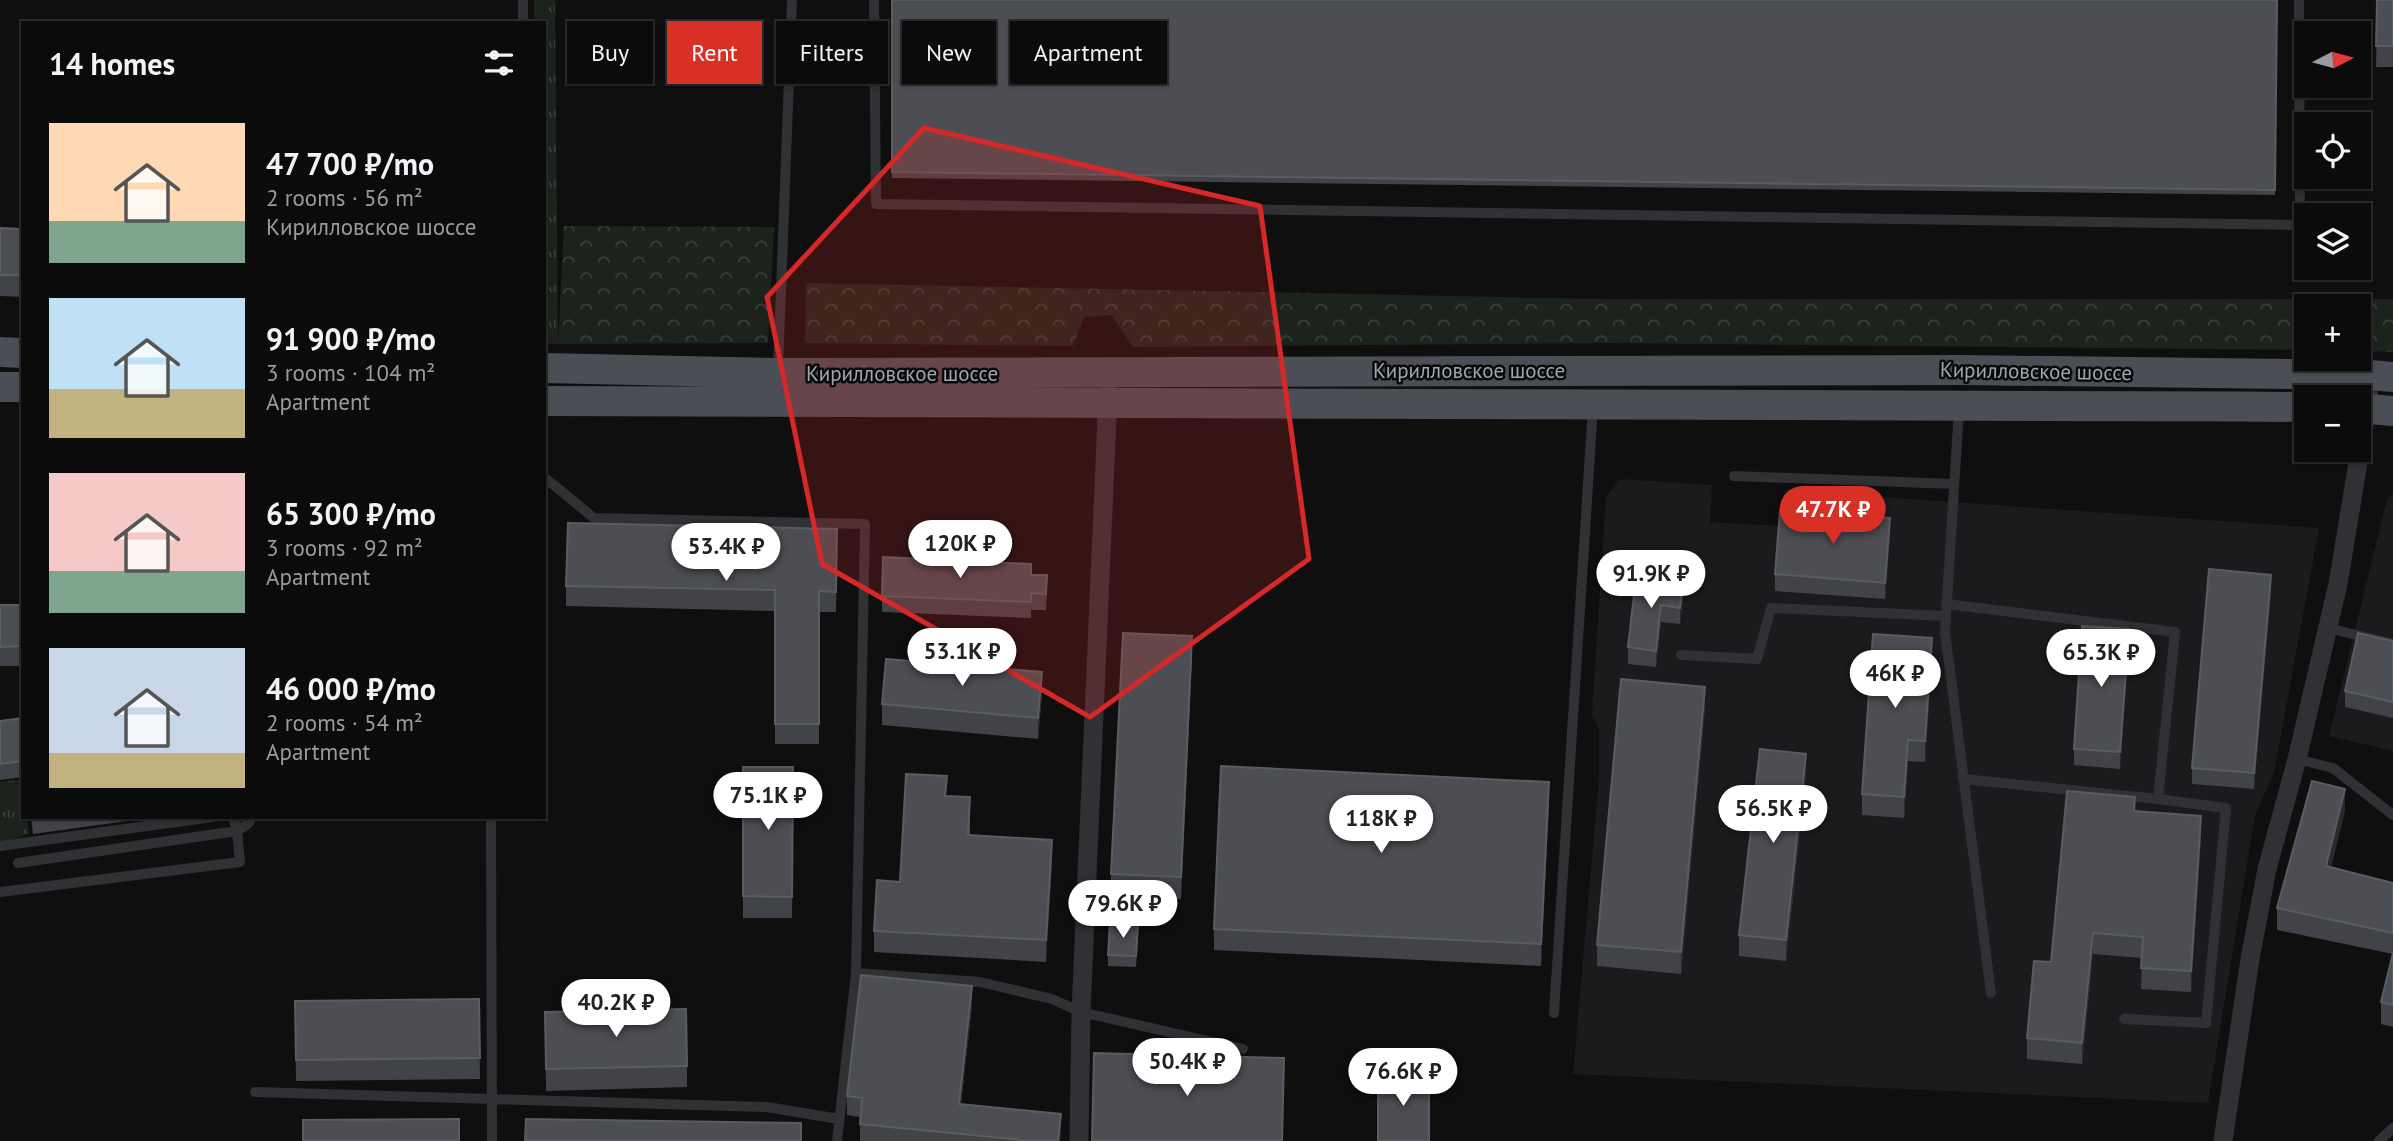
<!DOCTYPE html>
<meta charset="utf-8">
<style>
:root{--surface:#0b0b0c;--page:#141415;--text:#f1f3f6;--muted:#9a9b9d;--line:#2b2b2d;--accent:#d93025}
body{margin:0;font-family:"PT Sans",sans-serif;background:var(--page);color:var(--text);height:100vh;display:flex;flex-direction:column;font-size:26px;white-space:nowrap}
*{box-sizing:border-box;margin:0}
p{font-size:23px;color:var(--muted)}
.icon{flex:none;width:38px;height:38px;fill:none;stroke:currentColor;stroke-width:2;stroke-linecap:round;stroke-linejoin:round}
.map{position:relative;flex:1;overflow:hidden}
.side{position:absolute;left:21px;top:21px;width:525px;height:798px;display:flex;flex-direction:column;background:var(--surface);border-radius:0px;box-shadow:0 2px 5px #0004,0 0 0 2px var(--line)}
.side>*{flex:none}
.top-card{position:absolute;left:567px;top:21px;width:665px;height:63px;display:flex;gap:14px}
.needle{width:46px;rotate:84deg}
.controls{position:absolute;left:2294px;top:21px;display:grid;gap:14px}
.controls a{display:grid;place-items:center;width:77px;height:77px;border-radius:0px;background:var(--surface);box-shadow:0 2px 5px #0004,0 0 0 2px var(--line);font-size:35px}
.price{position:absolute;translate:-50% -60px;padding:0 16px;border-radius:24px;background:#fff;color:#222;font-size:23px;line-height:46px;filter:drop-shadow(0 2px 4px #0008)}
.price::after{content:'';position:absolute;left:50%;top:42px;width:21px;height:16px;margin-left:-10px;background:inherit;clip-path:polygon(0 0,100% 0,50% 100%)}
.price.active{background:var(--accent);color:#fff}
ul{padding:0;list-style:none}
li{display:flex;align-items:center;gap:21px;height:175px;padding:0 28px}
li span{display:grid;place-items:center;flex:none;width:196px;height:140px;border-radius:0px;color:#555}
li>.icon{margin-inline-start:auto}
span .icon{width:84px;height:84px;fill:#fffc;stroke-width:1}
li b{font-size:30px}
h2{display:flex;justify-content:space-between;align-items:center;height:84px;padding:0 28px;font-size:30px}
.chip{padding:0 24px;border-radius:0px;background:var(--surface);box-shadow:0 2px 5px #0004,0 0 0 2px var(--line);font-size:24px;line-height:63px}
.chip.active{background:var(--accent);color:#fff}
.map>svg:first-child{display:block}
</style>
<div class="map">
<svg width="2393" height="1141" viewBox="0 0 2393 1141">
<defs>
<pattern id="grass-tufts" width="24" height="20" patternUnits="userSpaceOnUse" patternTransform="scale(1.75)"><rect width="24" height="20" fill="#1b231c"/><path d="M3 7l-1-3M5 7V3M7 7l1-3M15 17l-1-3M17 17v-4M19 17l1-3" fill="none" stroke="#39403b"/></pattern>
<pattern id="forest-crowns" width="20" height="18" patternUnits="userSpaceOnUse" patternTransform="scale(1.75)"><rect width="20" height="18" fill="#1b231c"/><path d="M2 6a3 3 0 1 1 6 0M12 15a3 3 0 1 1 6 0" fill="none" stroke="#39403b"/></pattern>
</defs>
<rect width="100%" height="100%" fill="#0f0f10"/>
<path fill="#1b1b1d" d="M 1621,479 L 1712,485 L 1710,522 L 1779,526 L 1785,490 L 2319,528 L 2274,773 L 2255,815 L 2208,1103 L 1573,1074 L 1599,779 L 1599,729 L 1592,714 L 1606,496 Z
M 2393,494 L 2393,751 L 2329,736 L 2387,499 Z"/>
<path fill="url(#grass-tufts)" d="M 534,0 L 555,0 L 558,344 L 544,343 L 544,23 L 534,23 Z
M 23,779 L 23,817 L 27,817 L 29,833 L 15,839 L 0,842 L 0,782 Z"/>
<path fill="url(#forest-crowns)" d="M 564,226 L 774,227 L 768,343 L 558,344 Z
M 806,283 L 1603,299 L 2393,299 L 2393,352 L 2359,351 L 2359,306 L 2306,306 L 2306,350 L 1609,343 L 1133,347 L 1112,315 L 1084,317 L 1073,346 L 805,343 Z"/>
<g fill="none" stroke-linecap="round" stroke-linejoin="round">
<path stroke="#303135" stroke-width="10" d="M 874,0 L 876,204 L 2300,225 L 2299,0
M 523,23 L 523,0
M 778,369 L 792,0
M 1959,409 L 1945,632 L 1991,993
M 1734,476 L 1954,484
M 544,477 L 594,518 L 865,524 L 856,973 L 837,1141
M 1946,604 L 2175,632 L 2158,799 L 1963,779
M 2328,628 L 2393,644
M 1681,655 L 1757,659 L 1771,608 L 1946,616
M 2297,759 L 2333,768 L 2393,815
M 491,817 L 492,1141
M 0,846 L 213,817
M 18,863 L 237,831 L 249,823 L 251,817
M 0,892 L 240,862 L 237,831 L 233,817
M 856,973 L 980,982 L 1052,999 L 1081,1012 L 1243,1049
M 1554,1013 L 1593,407
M 2124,1019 L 2206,1023 L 2226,808 L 2158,799
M 255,1092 L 767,1107 L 839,1119
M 2379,1141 L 2393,1128"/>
<path stroke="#303135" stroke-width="19" d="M 1079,1141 L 1081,1012 L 1108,394
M 2223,1141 L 2250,959 L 2267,869 L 2297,759 L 2338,584 L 2367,408 L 2370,375"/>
<path stroke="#4b4e54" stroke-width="30" d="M 0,352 L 23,353
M 544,368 L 778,373 L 1962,370 L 2370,375 L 2393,377
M 0,387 L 23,387
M 544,401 C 1132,406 1719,403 2306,407
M 2359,408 L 2393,411"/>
</g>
<path fill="#424348" d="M 892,0 L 2277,0 L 2275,195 L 892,178 Z
M 2377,0 L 2393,0 L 2393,67 L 2376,67 Z
M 0,228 L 23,229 L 23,297 L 0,296 Z
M 837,529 L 836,612 L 819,612 L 819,744 L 775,744 L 775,611 L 566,606 L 566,586 Z
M 1890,535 L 1885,599 L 1775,591 L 1775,574 Z
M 1031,575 L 1047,592 L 1046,610 L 1031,610 L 1031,618 L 882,612 L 882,596 Z
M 1636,578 L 1683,599 L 1680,624 L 1661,622 L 1656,667 L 1628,664 L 1628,647 Z
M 2271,591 L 2254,789 L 2192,784 L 2192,768 Z
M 0,605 L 23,605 L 23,666 L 0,666 Z
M 2393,641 L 2393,718 L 2345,707 L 2345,691 Z
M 2129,645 L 2120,769 L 2074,765 L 2074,749 Z
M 1192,658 L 1181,899 L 1111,896 L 1111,874 Z
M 1932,660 L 1925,762 L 1908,761 L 1904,818 L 1862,815 L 1862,794 Z
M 1042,694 L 1038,739 L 882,725 L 882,704 Z
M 1705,708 L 1681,974 L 1597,966 L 1597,945 Z
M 23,718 L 23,777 L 0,780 L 0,721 Z
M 743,767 L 793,767 L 792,918 L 743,918 Z
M 1806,775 L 1786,961 L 1739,956 L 1739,935 Z
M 947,796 L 970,819 L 970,835 L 1052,861 L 1046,962 L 874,952 L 874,931 Z
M 1549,803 L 1541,966 L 1214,950 L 1214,929 Z
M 2345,810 L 2331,867 L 2393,883 L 2393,1027 L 2381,1024 L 2381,1002 L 2393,954 L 2277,930 L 2277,908 Z
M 2135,811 L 2201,837 L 2191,992 L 2141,989 L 2142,958 L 2093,954 L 2082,1064 L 2027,1059 L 2027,1038 L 2051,962 Z
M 31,817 L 156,817 L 33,834 Z
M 1138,936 L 1136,967 L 1108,966 L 1108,955 Z
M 479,999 L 480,1079 L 296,1081 L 295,1001 Z
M 972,1005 L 961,1105 L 1061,1133 L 1060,1141 L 860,1141 L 860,1117 L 847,1115 L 847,1096 Z
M 545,1012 L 687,1066 L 687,1087 L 546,1091 Z"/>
<path fill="#292a2d" d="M 1890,518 L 1890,535 L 1885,599 L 1885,583 Z
M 2271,575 L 2271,591 L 2254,789 L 2254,773 Z
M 1683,583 L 1683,599 L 1680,624 L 1680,608 Z
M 1661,605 L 1661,622 L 1656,667 L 1656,651 Z
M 2129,629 L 2129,645 L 2120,769 L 2120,752 Z
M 1192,636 L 1192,658 L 1181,899 L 1181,877 Z
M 1932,638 L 1932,660 L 1925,762 L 1925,741 Z
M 1042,672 L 1042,694 L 1038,739 L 1038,718 Z
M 1705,687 L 1705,708 L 1681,974 L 1681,952 Z
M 1908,740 L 1908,761 L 1904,818 L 1904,797 Z
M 1806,754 L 1806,775 L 1786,961 L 1786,940 Z
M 1549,782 L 1549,803 L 1541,966 L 1541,944 Z
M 2345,789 L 2345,810 L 2326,888 L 2326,866 Z
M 2201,816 L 2201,837 L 2191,992 L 2191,971 Z
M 1052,840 L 1052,861 L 1046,962 L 1046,940 Z
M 2093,933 L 2093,954 L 2082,1064 L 2082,1043 Z
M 972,986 L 972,1005 L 959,1123 L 959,1104 Z
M 1061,1114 L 1061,1133 L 1060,1141 L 1058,1141 Z"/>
<path fill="#4c4e53" stroke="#595c62" stroke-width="2" d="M 892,0 L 2277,0 L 2275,190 L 892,172 Z
M 2377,0 L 2393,0 L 2393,46 L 2376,46 Z
M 0,228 L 23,229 L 23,275 L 0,275 Z
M 1780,510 L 1890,518 L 1885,583 L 1775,574 Z
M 568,523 L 837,529 L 836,592 L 819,591 L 819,724 L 775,724 L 775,590 L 566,586 Z
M 883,557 L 1031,564 L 1031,575 L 1047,575 L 1046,594 L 1031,593 L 1031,602 L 882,596 Z
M 2209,569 L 2271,575 L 2254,773 L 2192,768 Z
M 1636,578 L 1683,583 L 1680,608 L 1661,605 L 1656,651 L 1628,647 Z
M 0,605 L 23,605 L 23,646 L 0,647 Z
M 2082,626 L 2129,629 L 2120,752 L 2074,749 Z
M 1123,633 L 1192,636 L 1181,877 L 1111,874 Z
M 2358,633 L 2393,641 L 2393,702 L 2345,691 Z
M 1873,634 L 1932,638 L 1925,741 L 1908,740 L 1904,797 L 1862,794 Z
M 886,659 L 1042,672 L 1038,718 L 882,704 Z
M 1621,679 L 1705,687 L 1681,952 L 1597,945 Z
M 23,718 L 23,761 L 0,764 L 0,721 Z
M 1760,749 L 1806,754 L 1786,940 L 1739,935 Z
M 1221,766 L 1549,782 L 1541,944 L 1214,929 Z
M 743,767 L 793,767 L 792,897 L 743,896 Z
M 906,774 L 947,776 L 945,796 L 970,797 L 968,835 L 1052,840 L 1046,940 L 874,931 L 877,880 L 900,882 Z
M 2312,781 L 2345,789 L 2326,866 L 2393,883 L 2393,933 L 2277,908 Z
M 2067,791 L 2135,797 L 2134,811 L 2201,816 L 2191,971 L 2141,968 L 2143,937 L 2093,933 L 2082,1043 L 2027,1038 L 2034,961 L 2051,962 Z
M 1110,923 L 1138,924 L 1136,956 L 1108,955 Z
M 2393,953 L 2393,1005 L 2381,1002 Z
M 861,975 L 972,986 L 959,1104 L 1061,1114 L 1058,1141 L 1032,1141 L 860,1124 L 862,1098 L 847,1096 Z
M 479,999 L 480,1058 L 296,1060 L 295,1001 Z
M 686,1009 L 687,1066 L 546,1069 L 545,1012 Z
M 1094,1053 L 1284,1058 L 1282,1141 L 1092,1141 Z
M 1378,1073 L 1429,1076 L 1429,1141 L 1378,1141 Z
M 459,1119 L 459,1141 L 303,1141 L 303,1120 Z
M 526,1119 L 801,1123 L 801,1141 L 525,1141 Z"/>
<path fill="#d62828" fill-opacity="0.2" stroke="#d62828" stroke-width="5" stroke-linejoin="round" d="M 924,128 L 1260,206 L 1309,559 L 1090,717 L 822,564 L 767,297 Z"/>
<g text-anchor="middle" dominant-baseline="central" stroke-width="5" stroke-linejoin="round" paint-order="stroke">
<g font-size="21" fill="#9fa5b2" stroke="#0a0a0b">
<text x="1469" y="370">Кирилловское шоссе</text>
<text transform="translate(2036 371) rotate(1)">Кирилловское шоссе</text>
<text x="902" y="373">Кирилловское шоссе</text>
</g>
</g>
</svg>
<div class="controls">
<a><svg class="needle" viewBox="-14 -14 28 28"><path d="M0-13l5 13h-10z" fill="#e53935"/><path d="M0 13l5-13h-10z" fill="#9a9b9d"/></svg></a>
<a><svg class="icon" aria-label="locate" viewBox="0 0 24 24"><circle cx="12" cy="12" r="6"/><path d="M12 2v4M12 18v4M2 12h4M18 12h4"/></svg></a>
<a><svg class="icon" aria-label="layers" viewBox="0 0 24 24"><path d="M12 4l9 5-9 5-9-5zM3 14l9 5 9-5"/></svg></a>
<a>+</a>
<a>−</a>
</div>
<b class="price active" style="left:1833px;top:546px">47.7K ₽</b>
<b class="price" style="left:960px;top:580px">120K ₽</b>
<b class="price" style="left:726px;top:583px">53.4K ₽</b>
<b class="price" style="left:1651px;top:610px">91.9K ₽</b>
<b class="price" style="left:962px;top:688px">53.1K ₽</b>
<b class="price" style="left:2101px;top:689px">65.3K ₽</b>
<b class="price" style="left:1895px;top:710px">46K ₽</b>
<b class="price" style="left:768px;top:832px">75.1K ₽</b>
<b class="price" style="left:1773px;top:845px">56.5K ₽</b>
<b class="price" style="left:1381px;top:855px">118K ₽</b>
<b class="price" style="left:1123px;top:940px">79.6K ₽</b>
<b class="price" style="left:616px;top:1039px">40.2K ₽</b>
<b class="price" style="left:1187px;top:1098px">50.4K ₽</b>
<b class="price" style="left:1403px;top:1108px">76.6K ₽</b>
<div class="top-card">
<a class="chip">Buy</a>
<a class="chip active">Rent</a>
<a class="chip">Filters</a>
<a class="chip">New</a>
<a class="chip">Apartment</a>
</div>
<section class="side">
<h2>14 homes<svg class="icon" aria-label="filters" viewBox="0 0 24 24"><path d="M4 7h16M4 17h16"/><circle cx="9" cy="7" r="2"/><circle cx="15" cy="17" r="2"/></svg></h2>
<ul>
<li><span style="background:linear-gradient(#ffd9b3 70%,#7fa58c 0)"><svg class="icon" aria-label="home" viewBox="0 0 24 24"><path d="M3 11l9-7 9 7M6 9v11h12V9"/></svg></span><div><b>47 700 ₽/mo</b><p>2 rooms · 56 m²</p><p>Кирилловское шоссе</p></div></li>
<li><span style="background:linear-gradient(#bfe0f5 65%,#c2b280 0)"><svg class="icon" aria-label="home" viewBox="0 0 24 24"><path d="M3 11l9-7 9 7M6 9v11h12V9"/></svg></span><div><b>91 900 ₽/mo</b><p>3 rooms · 104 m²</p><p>Apartment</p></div></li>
<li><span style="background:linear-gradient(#f6c9c9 70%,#7fa58c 0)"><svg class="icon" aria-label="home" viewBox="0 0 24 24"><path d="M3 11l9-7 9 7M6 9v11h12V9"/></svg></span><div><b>65 300 ₽/mo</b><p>3 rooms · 92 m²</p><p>Apartment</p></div></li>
<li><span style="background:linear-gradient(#c9d6e8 75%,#c2b280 0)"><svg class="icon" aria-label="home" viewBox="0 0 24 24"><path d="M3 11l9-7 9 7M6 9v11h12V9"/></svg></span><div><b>46 000 ₽/mo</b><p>2 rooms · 54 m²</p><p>Apartment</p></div></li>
</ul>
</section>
</div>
